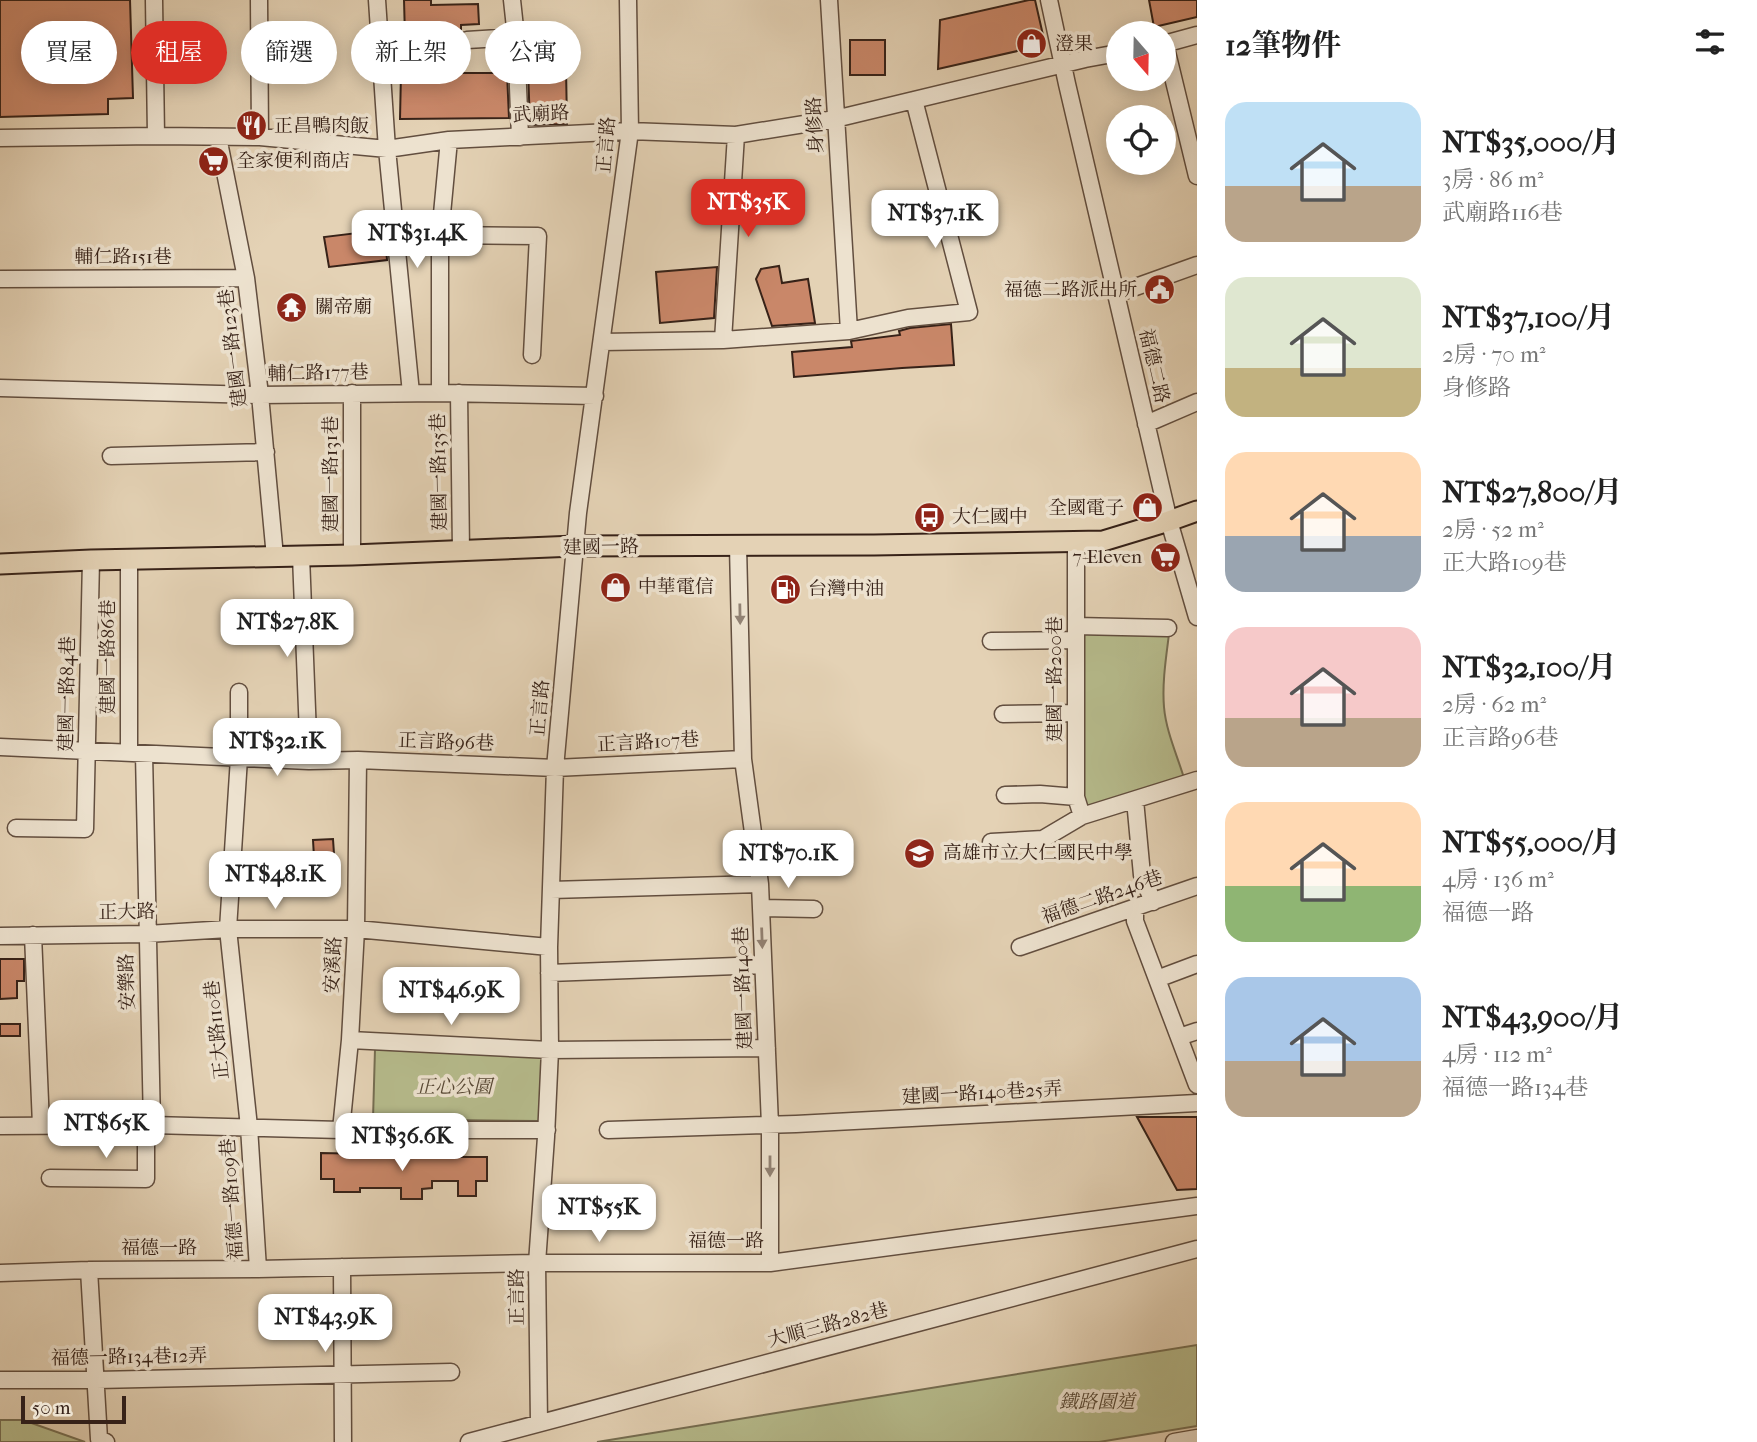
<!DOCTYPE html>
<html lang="zh-TW">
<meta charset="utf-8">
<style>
:root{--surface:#fff;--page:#f6f6f6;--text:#222;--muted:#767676;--accent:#d93025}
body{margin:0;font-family:"IM FELL French Canon","Noto Serif TC",serif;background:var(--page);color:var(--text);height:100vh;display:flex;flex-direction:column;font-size:26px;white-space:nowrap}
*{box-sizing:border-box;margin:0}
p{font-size:23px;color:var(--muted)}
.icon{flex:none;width:38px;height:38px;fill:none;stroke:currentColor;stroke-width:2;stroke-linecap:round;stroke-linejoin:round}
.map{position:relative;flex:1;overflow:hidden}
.side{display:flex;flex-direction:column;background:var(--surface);width:560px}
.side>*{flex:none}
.guide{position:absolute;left:21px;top:21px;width:665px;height:63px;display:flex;gap:14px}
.needle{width:46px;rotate:160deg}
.buttons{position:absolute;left:1106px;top:21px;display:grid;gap:14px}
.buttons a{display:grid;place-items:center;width:70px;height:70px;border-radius:50%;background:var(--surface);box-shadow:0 4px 18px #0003;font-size:35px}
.scale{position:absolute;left:21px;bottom:18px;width:105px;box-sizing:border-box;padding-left:7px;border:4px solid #372218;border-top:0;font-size:19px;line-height:24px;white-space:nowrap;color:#372218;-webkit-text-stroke:5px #ede2cf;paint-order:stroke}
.price{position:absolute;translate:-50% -60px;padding:0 16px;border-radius:14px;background:#fff;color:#222;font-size:23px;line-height:46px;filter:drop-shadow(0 2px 4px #0008)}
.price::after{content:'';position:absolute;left:50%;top:42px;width:21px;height:16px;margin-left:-10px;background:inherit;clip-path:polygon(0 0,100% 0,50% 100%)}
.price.current{background:var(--accent);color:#fff}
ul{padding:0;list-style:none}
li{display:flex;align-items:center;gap:21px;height:175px;padding:0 28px}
li span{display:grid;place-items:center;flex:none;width:196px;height:140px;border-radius:21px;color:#555}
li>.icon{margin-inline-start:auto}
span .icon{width:84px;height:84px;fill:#fffc;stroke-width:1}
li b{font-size:30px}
h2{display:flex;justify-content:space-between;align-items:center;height:84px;padding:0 28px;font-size:30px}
.pill{padding:0 24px;border-radius:32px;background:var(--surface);box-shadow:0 4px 18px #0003;font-size:24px;line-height:63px}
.pill.current{background:var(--accent);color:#fff}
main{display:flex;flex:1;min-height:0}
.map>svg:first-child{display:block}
</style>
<main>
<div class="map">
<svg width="1197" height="1442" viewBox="0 0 1197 1442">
<rect width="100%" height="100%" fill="#e4d2b5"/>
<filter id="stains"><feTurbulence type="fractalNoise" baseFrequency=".00286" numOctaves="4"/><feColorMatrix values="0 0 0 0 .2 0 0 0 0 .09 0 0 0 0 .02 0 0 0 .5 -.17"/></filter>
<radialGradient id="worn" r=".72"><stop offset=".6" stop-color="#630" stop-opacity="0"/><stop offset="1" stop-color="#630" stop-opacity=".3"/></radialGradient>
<path fill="#b6bb8c" stroke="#766e52" stroke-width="2" d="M 1086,631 L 1169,634 C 1166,658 1162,683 1164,707 C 1166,731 1177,755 1184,778 L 1094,807 L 1082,803 L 1079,636 Z
M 375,1049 L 544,1057 L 539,1121 L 373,1119 Z
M 1197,1345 L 1197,1426 L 1099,1442 L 597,1442 Z
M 0,1420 L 23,1420 L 85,1442 L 0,1442 Z"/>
<path fill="#c98769" stroke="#372218" stroke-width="2" d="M 0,0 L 130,0 L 133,98 L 108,99 L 108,114 L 0,117 Z
M 404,0 L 431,0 L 431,5 L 478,4 L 479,24 L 461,25 L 461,31 L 457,36 L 457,41 L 462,49 L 463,73 L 507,73 L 509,118 L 400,119 L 401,73 L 406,73 Z
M 1029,0 L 1035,0 L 1043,35 L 1035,47 L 938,69 L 940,20 Z
M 1149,0 L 1197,0 L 1197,17 L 1154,27 Z
M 850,40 L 885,40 L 885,75 L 850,75 Z
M 566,68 L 567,124 L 530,125 L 528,69 Z
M 384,223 L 387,260 L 329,267 L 324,237 L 358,233 L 357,227 Z
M 779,266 L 782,283 L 808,279 L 815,323 L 772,326 L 756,279 L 761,269 Z
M 717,267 L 714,318 L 660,323 L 656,272 Z
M 951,324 L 954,365 L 902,368 L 794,377 L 792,352 L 852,347 L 851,341 L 900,335 L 899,331 L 910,328 Z
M 333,839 L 336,884 L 322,894 L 294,896 L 294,876 L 307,876 L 306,858 L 314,857 L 313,840 Z
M 0,959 L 24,959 L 24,981 L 17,981 L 17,998 L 0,999 Z
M 0,1024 L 20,1024 L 20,1036 L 0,1036 Z
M 1137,1117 L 1197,1117 L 1197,1189 L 1177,1190 Z
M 321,1153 L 368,1154 L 368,1157 L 487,1157 L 487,1181 L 476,1181 L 476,1196 L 458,1196 L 458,1181 L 432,1181 L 432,1188 L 422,1189 L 422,1199 L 401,1199 L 401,1188 L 360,1188 L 360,1192 L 334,1192 L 334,1179 L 321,1179 Z"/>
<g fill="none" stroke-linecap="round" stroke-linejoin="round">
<defs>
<path id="minor" d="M 154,0 L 156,136
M 259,0 L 260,137
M 377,0 L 387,149 L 411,393
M 512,0 L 516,37 L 520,137
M 829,0 L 849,331
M 1049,0 L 1067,84 L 1169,521 L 1197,617
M 467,40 L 516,37
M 1164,44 L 1197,35
M 1165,44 L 1197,176
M 218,137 L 246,278 L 260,395 L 275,557
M 0,138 L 156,136 L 260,137 L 387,149 L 449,140 L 630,131 L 736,135 L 835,119 L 1085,59 L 1118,53
M 395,232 L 440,235 L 538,236 L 532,355
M 0,279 L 246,278
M 1116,294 L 1197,265
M 723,340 L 736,135
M 602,342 L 723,340 L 849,331 L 908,318 L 969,312 L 914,100
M 0,388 L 260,395 L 440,393 L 595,396
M 352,393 L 352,555
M 440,393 L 440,235 L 449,140
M 459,393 L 461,551
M 1146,424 L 1197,402
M 111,456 L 266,452
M 1076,541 L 1076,797 L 1082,816
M 738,546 L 743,759 L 760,884 L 770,1125 L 770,1263
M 301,556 L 309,761
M 1076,626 L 1168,628
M 991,641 L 1076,640
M 239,692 L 239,758 L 228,929 L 249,1127 L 258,1269
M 1003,714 L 1076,713
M 0,747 L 309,761 L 358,760 L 555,768 L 743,759
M 129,753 L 129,560
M 144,754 L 152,1125
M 1005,795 L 1040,794 L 1076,797
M 1135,800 L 1142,875 L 1153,902
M 16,828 L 85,829 L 91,560
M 991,842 L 1043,839 L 1082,816 L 1197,780
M 551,890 L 760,884
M 761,908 L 814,909
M 1135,908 L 1135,921 L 1197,1085
M 33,935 L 41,1125
M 0,936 L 147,934 L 228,929 L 356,929 L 549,947
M 1020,947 L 1197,886
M 549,973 L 763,965
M 1157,979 L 1197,964
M 1179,1037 L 1197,1031
M 350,1040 L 550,1050 L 767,1048
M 0,1126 L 152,1125 L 341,1130 L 547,1130
M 341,1130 L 350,1040 L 356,929 L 358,760
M 608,1130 L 796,1124 L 1197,1103
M 50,1178 L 146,1179 L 146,1126
M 342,1267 L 343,1442
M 89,1270 L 99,1439 L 106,1442
M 0,1273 L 89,1270 L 258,1269 L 537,1263 L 770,1263 L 1197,1206
M 0,1380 L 97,1380 L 451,1372
M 539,1423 L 537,1263 L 546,1137 L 550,1050 L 549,947 L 555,768 L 578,513 L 630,131 L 628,0
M 469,1442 L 1197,1249
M 1174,1442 L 1197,1438"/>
<path id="major" d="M 0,564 L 91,560 L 352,555 L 575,546 L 874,545 L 1103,541 L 1169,521 L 1197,511"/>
</defs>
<use href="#minor" stroke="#624e3f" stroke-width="19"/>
<use href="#major" stroke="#372218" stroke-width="23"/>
<use href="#minor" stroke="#ede2cf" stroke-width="16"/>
<use href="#major" stroke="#e4d2b5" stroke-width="19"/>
</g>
<defs><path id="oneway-solid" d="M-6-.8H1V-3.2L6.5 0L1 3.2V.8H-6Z" transform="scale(1.75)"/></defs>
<g fill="#928274">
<use href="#oneway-solid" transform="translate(740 614) rotate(89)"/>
<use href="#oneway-solid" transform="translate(762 938) rotate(88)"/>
<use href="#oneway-solid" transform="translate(770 1166) rotate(90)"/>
</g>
<defs>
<symbol id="shop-disc" viewBox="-11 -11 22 22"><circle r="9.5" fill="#8f2418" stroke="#ede2cf"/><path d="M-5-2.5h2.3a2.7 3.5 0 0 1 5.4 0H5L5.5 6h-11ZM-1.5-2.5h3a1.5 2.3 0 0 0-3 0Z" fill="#fff"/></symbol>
<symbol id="restaurant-disc" viewBox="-11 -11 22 22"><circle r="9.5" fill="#8f2418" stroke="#ede2cf"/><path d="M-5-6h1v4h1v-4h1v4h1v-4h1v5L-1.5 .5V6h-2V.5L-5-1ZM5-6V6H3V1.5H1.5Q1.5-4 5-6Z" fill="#fff"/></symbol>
<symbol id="supermarket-disc" viewBox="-11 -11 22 22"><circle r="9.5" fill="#8f2418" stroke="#ede2cf"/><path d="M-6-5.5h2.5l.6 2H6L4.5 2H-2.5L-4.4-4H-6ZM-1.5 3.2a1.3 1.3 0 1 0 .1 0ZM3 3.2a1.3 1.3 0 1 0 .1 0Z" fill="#fff"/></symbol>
<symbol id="civic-disc" viewBox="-11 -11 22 22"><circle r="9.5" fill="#8f2418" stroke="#ede2cf"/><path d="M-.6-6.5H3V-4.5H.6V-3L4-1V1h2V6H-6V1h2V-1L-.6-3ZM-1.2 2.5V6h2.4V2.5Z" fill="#fff"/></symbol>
<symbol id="temple-disc" viewBox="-11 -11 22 22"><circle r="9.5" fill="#8f2418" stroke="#ede2cf"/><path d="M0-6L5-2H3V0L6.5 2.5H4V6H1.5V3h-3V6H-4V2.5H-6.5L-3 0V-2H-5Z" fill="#fff"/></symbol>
<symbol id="bus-disc" viewBox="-11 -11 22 22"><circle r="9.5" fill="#8f2418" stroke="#ede2cf"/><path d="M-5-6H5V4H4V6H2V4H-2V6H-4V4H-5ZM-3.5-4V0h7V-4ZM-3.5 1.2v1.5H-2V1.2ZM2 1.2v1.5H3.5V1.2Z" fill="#fff"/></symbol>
<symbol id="fuel-disc" viewBox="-11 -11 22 22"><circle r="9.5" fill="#8f2418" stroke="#ede2cf"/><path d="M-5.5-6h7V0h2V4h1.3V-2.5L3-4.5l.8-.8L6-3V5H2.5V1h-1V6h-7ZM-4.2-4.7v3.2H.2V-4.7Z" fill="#fff"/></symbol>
<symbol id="school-disc" viewBox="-11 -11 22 22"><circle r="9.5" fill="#8f2418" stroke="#ede2cf"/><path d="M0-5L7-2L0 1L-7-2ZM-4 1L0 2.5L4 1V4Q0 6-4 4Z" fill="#fff"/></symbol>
</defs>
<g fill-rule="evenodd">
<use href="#shop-disc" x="1014" y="26" width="35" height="35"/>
<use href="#restaurant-disc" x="234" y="108" width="35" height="35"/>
<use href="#supermarket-disc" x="196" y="144" width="35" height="35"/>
<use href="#civic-disc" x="1142" y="272" width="35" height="35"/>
<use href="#temple-disc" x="274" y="290" width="35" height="35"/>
<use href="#shop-disc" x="1130" y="490" width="35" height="35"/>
<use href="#bus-disc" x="912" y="500" width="35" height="35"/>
<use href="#supermarket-disc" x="1148" y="540" width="35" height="35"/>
<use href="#shop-disc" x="598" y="570" width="35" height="35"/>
<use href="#fuel-disc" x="768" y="572" width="35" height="35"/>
<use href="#school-disc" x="902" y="836" width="35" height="35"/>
</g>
<g text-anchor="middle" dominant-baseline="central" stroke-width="7" stroke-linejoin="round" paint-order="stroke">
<g font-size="19" fill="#372218" stroke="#ede2cf" text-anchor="start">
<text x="1055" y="44">澄果</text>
<text x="274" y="126">正昌鴨肉飯</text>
<text x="236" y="161">全家便利商店</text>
<text x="1137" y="290" text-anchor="end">福德二路派出所</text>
<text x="315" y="307">關帝廟</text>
<text x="1124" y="508" text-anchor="end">全國電子</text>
<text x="952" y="517">大仁國中</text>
<text x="1142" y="557" text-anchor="end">7-Eleven</text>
<text x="638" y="587">中華電信</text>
<text x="808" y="589">台灣中油</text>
<text x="943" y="853">高雄市立大仁國民中學</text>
</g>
<g font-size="19" fill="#372218" stroke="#ede2cf">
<text transform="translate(541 114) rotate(-3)">武廟路</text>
<text transform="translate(815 125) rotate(-93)">身修路</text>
<text transform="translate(606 145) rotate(-85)">正言路</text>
<text x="123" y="257">輔仁路151巷</text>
<text transform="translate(233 348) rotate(-97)">建國一路123巷</text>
<text transform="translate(1154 366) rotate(77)">福德二路</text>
<text transform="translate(318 373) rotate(-1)">輔仁路177巷</text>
<text transform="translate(439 472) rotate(-91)">建國一路135巷</text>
<text transform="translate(331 474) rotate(-90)">建國一路131巷</text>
<text transform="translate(601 547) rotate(-1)">建國一路</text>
<text transform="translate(108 657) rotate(-90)">建國一路86巷</text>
<text transform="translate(1055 679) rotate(-90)">建國一路200巷</text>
<text transform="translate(67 694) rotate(-89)">建國一路84巷</text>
<text transform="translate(540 708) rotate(-85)">正言路</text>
<text transform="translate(446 742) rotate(2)">正言路96巷</text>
<text transform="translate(648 742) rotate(-3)">正言路107巷</text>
<text transform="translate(1102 897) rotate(-19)">福德二路246巷</text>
<text transform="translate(127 912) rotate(-1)">正大路</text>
<text transform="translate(333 965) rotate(-87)">安溪路</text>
<text transform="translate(127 982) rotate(-92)">安樂路</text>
<text transform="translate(743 988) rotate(-92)">建國一路140巷</text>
<text transform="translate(217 1030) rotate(-96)">正大路110巷</text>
<text transform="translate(982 1093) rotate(-3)">建國一路140巷25弄</text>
<text transform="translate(232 1199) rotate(-94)">福德一路109巷</text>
<text x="726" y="1241">福德一路</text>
<text x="159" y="1248">福德一路</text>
<text transform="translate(517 1297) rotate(-90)">正言路</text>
<text transform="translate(828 1325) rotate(-15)">大順三路282巷</text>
<text transform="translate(129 1357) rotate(-1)">福德一路134巷12弄</text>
</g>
<g font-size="19" font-style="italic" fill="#574835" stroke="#ede2cf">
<text x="454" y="1087">正心公園</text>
<text x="1097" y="1402">鐵路園道</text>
</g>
</g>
<rect width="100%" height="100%" filter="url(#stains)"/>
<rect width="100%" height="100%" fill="url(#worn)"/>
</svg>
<div class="buttons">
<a><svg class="needle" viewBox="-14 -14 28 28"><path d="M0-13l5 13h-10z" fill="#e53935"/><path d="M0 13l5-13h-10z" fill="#767676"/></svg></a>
<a><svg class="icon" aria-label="locate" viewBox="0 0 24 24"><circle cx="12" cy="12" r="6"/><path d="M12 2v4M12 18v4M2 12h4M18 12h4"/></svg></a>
</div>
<div class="scale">50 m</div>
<b class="price current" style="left:748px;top:239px">NT$35K</b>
<b class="price" style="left:935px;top:250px">NT$37.1K</b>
<b class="price" style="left:417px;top:270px">NT$31.4K</b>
<b class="price" style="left:287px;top:659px">NT$27.8K</b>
<b class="price" style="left:277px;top:778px">NT$32.1K</b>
<b class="price" style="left:788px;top:890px">NT$70.1K</b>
<b class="price" style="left:275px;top:911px">NT$48.1K</b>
<b class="price" style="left:451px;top:1027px">NT$46.9K</b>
<b class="price" style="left:106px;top:1160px">NT$65K</b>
<b class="price" style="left:402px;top:1173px">NT$36.6K</b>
<b class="price" style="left:599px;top:1244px">NT$55K</b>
<b class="price" style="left:325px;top:1354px">NT$43.9K</b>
<div class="guide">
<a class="pill">買屋</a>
<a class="pill current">租屋</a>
<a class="pill">篩選</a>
<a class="pill">新上架</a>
<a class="pill">公寓</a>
</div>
</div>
<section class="side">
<h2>12筆物件<svg class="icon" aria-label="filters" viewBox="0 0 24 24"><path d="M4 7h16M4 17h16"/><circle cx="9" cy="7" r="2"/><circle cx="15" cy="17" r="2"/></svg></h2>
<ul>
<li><span style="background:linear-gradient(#bfe0f5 60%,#b9a48a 0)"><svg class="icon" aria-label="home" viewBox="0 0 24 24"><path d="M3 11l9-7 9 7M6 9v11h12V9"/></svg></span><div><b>NT$35,000/月</b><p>3房 · 86 m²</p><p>武廟路116巷</p></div></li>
<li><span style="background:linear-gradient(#dfe7d0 65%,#c2b280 0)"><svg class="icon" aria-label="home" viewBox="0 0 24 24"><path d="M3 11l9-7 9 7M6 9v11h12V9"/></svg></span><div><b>NT$37,100/月</b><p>2房 · 70 m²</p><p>身修路</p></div></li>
<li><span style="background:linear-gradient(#ffd9b3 60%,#9aa5b1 0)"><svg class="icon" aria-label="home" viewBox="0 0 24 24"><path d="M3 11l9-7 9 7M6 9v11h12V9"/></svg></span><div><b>NT$27,800/月</b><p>2房 · 52 m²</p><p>正大路109巷</p></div></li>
<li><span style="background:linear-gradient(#f6c9c9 65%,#b9a48a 0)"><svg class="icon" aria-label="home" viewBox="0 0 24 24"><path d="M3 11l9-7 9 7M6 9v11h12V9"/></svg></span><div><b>NT$32,100/月</b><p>2房 · 62 m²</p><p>正言路96巷</p></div></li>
<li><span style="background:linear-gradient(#ffd9b3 60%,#8fb573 0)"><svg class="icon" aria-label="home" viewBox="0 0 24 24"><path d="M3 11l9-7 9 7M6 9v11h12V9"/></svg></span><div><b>NT$55,000/月</b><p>4房 · 136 m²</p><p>福德一路</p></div></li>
<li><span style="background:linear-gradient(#a9c7e8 60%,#b9a48a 0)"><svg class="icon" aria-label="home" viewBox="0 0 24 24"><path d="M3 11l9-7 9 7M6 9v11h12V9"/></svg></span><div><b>NT$43,900/月</b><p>4房 · 112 m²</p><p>福德一路134巷</p></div></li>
</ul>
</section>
</main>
